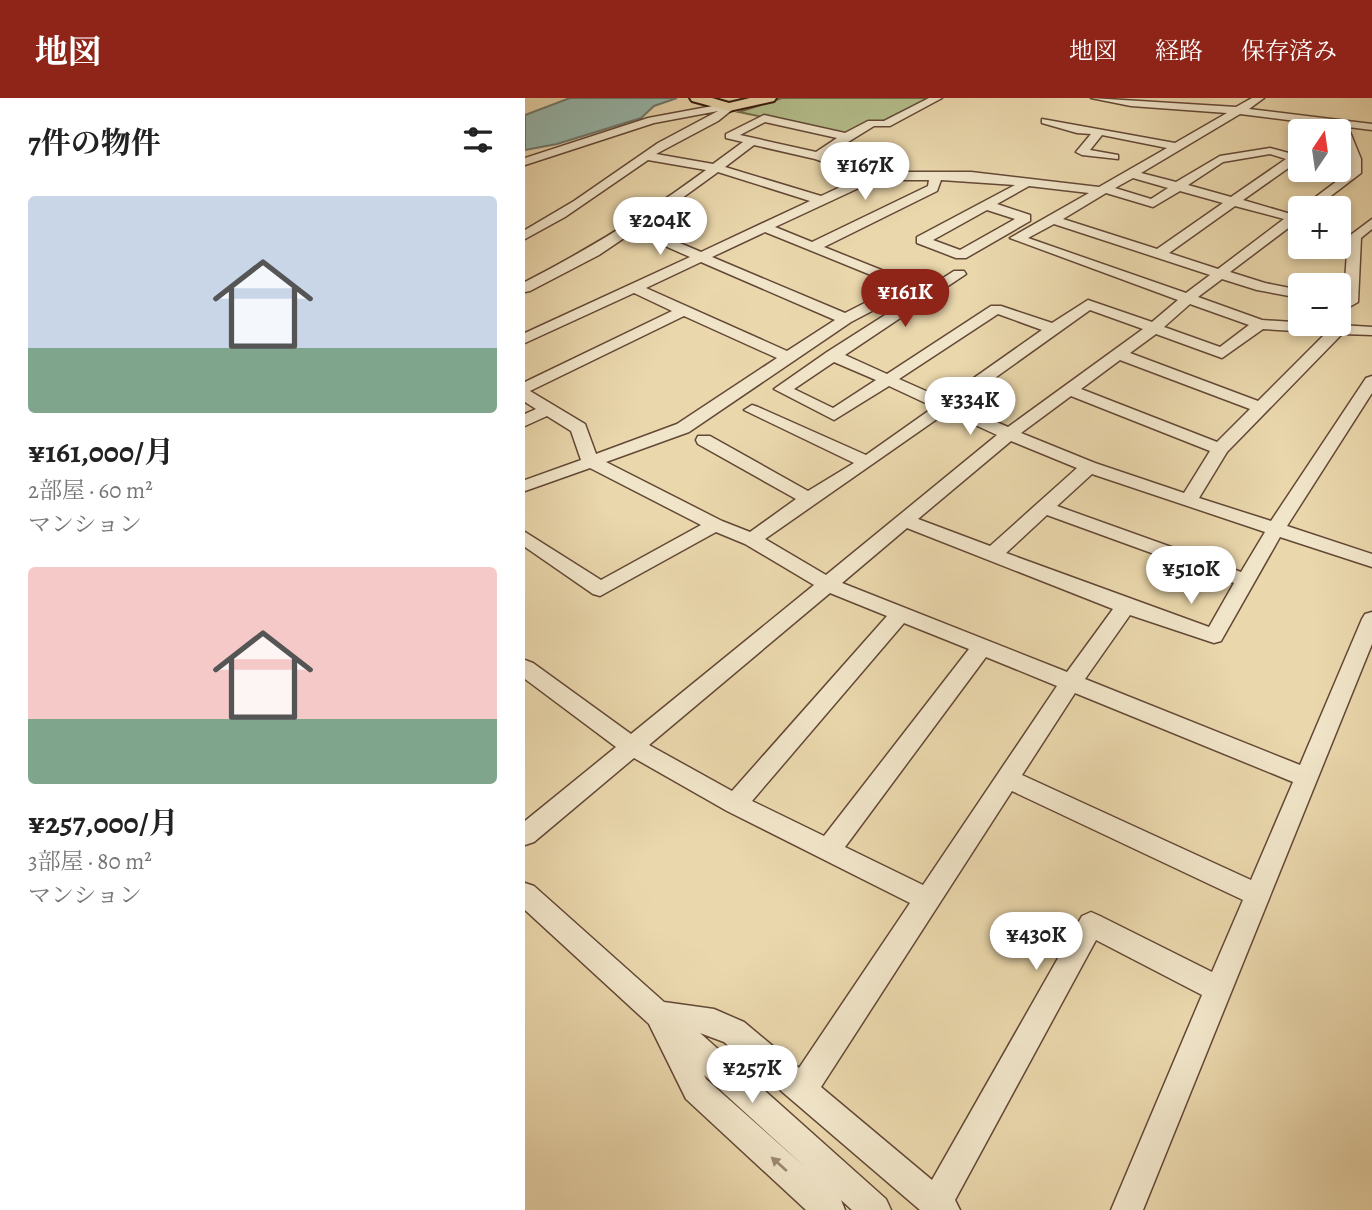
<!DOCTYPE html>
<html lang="ja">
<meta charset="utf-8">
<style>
:root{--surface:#fff;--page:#f2f2f2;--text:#222;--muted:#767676;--accent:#8f2418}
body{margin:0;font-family:Alegreya,"Noto Serif JP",serif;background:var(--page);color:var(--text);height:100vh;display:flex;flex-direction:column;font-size:26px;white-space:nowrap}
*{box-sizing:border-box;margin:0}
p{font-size:23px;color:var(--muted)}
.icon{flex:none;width:38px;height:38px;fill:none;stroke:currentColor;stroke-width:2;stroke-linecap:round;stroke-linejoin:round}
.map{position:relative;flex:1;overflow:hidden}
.panel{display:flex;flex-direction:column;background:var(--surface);width:525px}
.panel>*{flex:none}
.needle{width:46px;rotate:13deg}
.tools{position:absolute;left:763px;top:21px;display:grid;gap:14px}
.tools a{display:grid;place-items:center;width:63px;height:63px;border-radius:7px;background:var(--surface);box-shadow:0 4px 10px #0003;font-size:35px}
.price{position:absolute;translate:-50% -60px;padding:0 16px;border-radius:24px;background:#fff;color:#222;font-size:23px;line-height:46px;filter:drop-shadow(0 2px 4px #0008)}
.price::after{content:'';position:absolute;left:50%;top:42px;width:21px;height:16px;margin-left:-10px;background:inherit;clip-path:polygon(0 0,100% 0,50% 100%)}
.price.selected{background:var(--accent);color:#fff}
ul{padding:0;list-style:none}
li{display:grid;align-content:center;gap:14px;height:371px;padding:0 28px}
li span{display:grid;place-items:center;height:217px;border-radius:7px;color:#555}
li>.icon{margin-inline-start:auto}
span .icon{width:126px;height:126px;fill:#fffc;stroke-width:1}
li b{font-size:30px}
h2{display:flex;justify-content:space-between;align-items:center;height:84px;padding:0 28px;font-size:30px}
header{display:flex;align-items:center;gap:42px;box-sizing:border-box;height:98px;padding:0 35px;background:var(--accent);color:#fff}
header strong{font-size:33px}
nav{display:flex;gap:38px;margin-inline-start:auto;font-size:24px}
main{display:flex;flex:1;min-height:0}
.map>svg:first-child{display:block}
</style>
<header>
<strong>地図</strong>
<nav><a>地図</a><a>経路</a><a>保存済み</a></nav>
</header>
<main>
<section class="panel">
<h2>7件の物件<svg class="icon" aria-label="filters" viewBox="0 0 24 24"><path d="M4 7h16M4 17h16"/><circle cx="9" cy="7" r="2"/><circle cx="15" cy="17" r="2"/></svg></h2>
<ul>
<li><span style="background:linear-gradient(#c9d6e8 70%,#7fa58c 0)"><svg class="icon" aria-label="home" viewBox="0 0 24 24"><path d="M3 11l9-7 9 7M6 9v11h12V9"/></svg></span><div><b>¥161,000/月</b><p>2部屋 · 60 m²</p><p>マンション</p></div></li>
<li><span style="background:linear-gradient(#f6c9c9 70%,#7fa58c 0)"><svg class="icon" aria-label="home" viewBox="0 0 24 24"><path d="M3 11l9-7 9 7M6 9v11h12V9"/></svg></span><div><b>¥257,000/月</b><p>3部屋 · 80 m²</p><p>マンション</p></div></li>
</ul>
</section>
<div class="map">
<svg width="847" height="1112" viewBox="0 0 847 1112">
<rect width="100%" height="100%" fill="#ead7ac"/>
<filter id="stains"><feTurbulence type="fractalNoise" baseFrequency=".00286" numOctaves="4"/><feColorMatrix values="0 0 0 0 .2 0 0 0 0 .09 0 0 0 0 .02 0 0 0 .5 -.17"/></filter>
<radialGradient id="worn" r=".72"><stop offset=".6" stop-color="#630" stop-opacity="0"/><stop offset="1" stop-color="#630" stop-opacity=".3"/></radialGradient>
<path fill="#b4bf8c" stroke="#756c4d" stroke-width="2" d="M 257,0 L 404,0 L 328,38 L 214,14 Z"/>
<path fill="#98b9ae" stroke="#71796e" stroke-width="2" d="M 45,0 L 152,0 L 129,8 L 116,20 L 32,46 L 0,52 L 0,17 Z"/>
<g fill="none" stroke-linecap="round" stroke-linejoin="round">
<defs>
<path id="minor" d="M 404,0 L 417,0 L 365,28 L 349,28 L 302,57 L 350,74 L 446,74 L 574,89 L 642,50 L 577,37 L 565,52 L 593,57 L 593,61 L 557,57 L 551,54 L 566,36 L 552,35 L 517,25 L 517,21 L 650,45 L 702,15 L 606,8 L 566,0 L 711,9 L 727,0 L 739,0 L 724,11 L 847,26 L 847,32 L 823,29 L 836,61 L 836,75 L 790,110 L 776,110 L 824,74 L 825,61 L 811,28 L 715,16 L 616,75 L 651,84 L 695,58 L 745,50 L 775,58 L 775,64 L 772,64 L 718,102 L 766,116 L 775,111 L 775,126 L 770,125 L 705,174 L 740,185 L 775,192 L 775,200 L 732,192 L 697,181 L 673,199 L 737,222 L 847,229 L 847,237 L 817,236 L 702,354 L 674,400 L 746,423 L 841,280 L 847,278 L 847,295 L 762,428 L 847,456 L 847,469 L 755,439 L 696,543 L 689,545 L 605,517 L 560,581 L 775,667 L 837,521 L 840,516 L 847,514 L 847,546 L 618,1112 L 586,1112 L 677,897 L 571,842 L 430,1102 L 435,1112 L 395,1112 L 199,944 L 175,935 L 361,1101 L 366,1112 L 327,1112 L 316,1102 L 320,1112 L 281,1112 L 161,1001 L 124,926 L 0,812 L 0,785 L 9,788 L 139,904 L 189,911 L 219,924 L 274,970 L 385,805 L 202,713 L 109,660 L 9,744 L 0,747 L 0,723 L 91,649 L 0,581 L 0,562 L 8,565 L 106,636 L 289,487 L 220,446 L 191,434 L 75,498 L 68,496 L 0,449 L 0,434 L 76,482 L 176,427 L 65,370 L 0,393 L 0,382 L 56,362 L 46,333 L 22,318 L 0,328 L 0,316 L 11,311 L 0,304 L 0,284 L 147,213 L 109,195 L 0,245 L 0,235 L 165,159 L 108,134 L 74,157 L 5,193 L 0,194 L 0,184 C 64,151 123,115 181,72 L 123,62 L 40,119 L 0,141 L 0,132 L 49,103 L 133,45 L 193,13 L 129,25 L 0,67 L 0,60 L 123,20 L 193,7 L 198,9 L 208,7 L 208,11 L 193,23 L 131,56 L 188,66 L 218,44 L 201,40 L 201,36 L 239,17 L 320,35 L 343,23 L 359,23 ZM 240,24 L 312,40 L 291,54 L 215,37 ZM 229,47 L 290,61 L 339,78 L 296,98 L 200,69 ZM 745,56 L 761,61 L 706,99 L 663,87 L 698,64 ZM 193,74 L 285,103 L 176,154 L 117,129 ZM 608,80 L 643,90 L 626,101 L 590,90 ZM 351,82 L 404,82 L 403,88 L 287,144 L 250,129 ZM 416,82 L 490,87 L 392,139 L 392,145 L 431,160 L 441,160 L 505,123 L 505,117 L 472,106 L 504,88 L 564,95 L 485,140 L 653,202 L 627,224 L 563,202 L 527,225 L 476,208 L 466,208 L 362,276 L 320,257 L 441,176 L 439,173 L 429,173 L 302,254 L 249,291 L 309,322 L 364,288 L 409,309 L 341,357 L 233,309 L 227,307 L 219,312 L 329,365 L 283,393 L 185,338 L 173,338 L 171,342 L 173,346 L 271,401 L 225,434 L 197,423 L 81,364 L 164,334 L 326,224 L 389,191 L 389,185 L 299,149 L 412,93 ZM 655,93 L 698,105 L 632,151 L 538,121 L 581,95 L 628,109 ZM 710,108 L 759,121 L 693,171 L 644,155 ZM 462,112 L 490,121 L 435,152 L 408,142 ZM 529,126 L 685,177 L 661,195 L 503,140 ZM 240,134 L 373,188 L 320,215 L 187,159 ZM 176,164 L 310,222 L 262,253 L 121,190 ZM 665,206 L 724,227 L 695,249 L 639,229 ZM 565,212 L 618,231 L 483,329 L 432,307 ZM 473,216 L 517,232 L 419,301 L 374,281 ZM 159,218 L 252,260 L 152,326 L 71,356 L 60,326 L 5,293 ZM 738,231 L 801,235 L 733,303 L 605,255 L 631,236 L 697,260 ZM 595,262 L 725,311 L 692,344 L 556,291 ZM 309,264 L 351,282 L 308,310 L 269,291 ZM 546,298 L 685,353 L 659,395 L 570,365 L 496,335 ZM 422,314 L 472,337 L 301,477 L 240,441 ZM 486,343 L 552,370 L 465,448 L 393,421 ZM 567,376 L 740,434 L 716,474 L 532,408 ZM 522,417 L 709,485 L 684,529 L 481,455 ZM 382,430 L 588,511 L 542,574 L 317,485 ZM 305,495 L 362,518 L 207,693 L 124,647 ZM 379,525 L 444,551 L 299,738 L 227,703 ZM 461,559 L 532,588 L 398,787 L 320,749 ZM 550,595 L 768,684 L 726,782 L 497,677 ZM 487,693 L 718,802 L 687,874 L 575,818 L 566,814 L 557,818 L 407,1082 L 296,989 ZM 179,977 L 281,1070 L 181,981 Z
M 847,121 L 847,131 L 836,140 L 833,204 L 826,208 L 814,206 L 814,198 L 819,199 L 823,139 Z"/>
<path id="major" d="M 165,0 L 187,0 L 204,5 L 225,0 L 251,0 L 249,3 L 204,13 L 167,3 Z"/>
</defs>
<use href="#minor" stroke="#634836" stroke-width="3"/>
<use href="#major" stroke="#36190e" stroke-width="4"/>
<use href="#minor" fill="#f1e5c9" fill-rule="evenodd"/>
<use href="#major" fill="#ead7ac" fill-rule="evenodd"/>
</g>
<defs><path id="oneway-solid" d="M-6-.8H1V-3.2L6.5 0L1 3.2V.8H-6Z" transform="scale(1.75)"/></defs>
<use fill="#9d8975" href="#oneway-solid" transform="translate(254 1066) rotate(-138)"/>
<rect width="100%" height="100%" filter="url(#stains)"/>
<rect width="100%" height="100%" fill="url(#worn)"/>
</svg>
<div class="tools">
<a><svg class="needle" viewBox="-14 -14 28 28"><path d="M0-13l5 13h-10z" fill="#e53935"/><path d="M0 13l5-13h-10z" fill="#767676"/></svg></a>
<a>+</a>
<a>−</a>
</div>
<b class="price" style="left:340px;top:104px">¥167K</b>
<b class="price" style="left:135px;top:159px">¥204K</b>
<b class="price selected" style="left:380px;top:231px">¥161K</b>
<b class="price" style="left:445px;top:339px">¥334K</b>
<b class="price" style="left:666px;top:508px">¥510K</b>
<b class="price" style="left:511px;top:874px">¥430K</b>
<b class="price" style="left:227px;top:1007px">¥257K</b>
</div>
</main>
